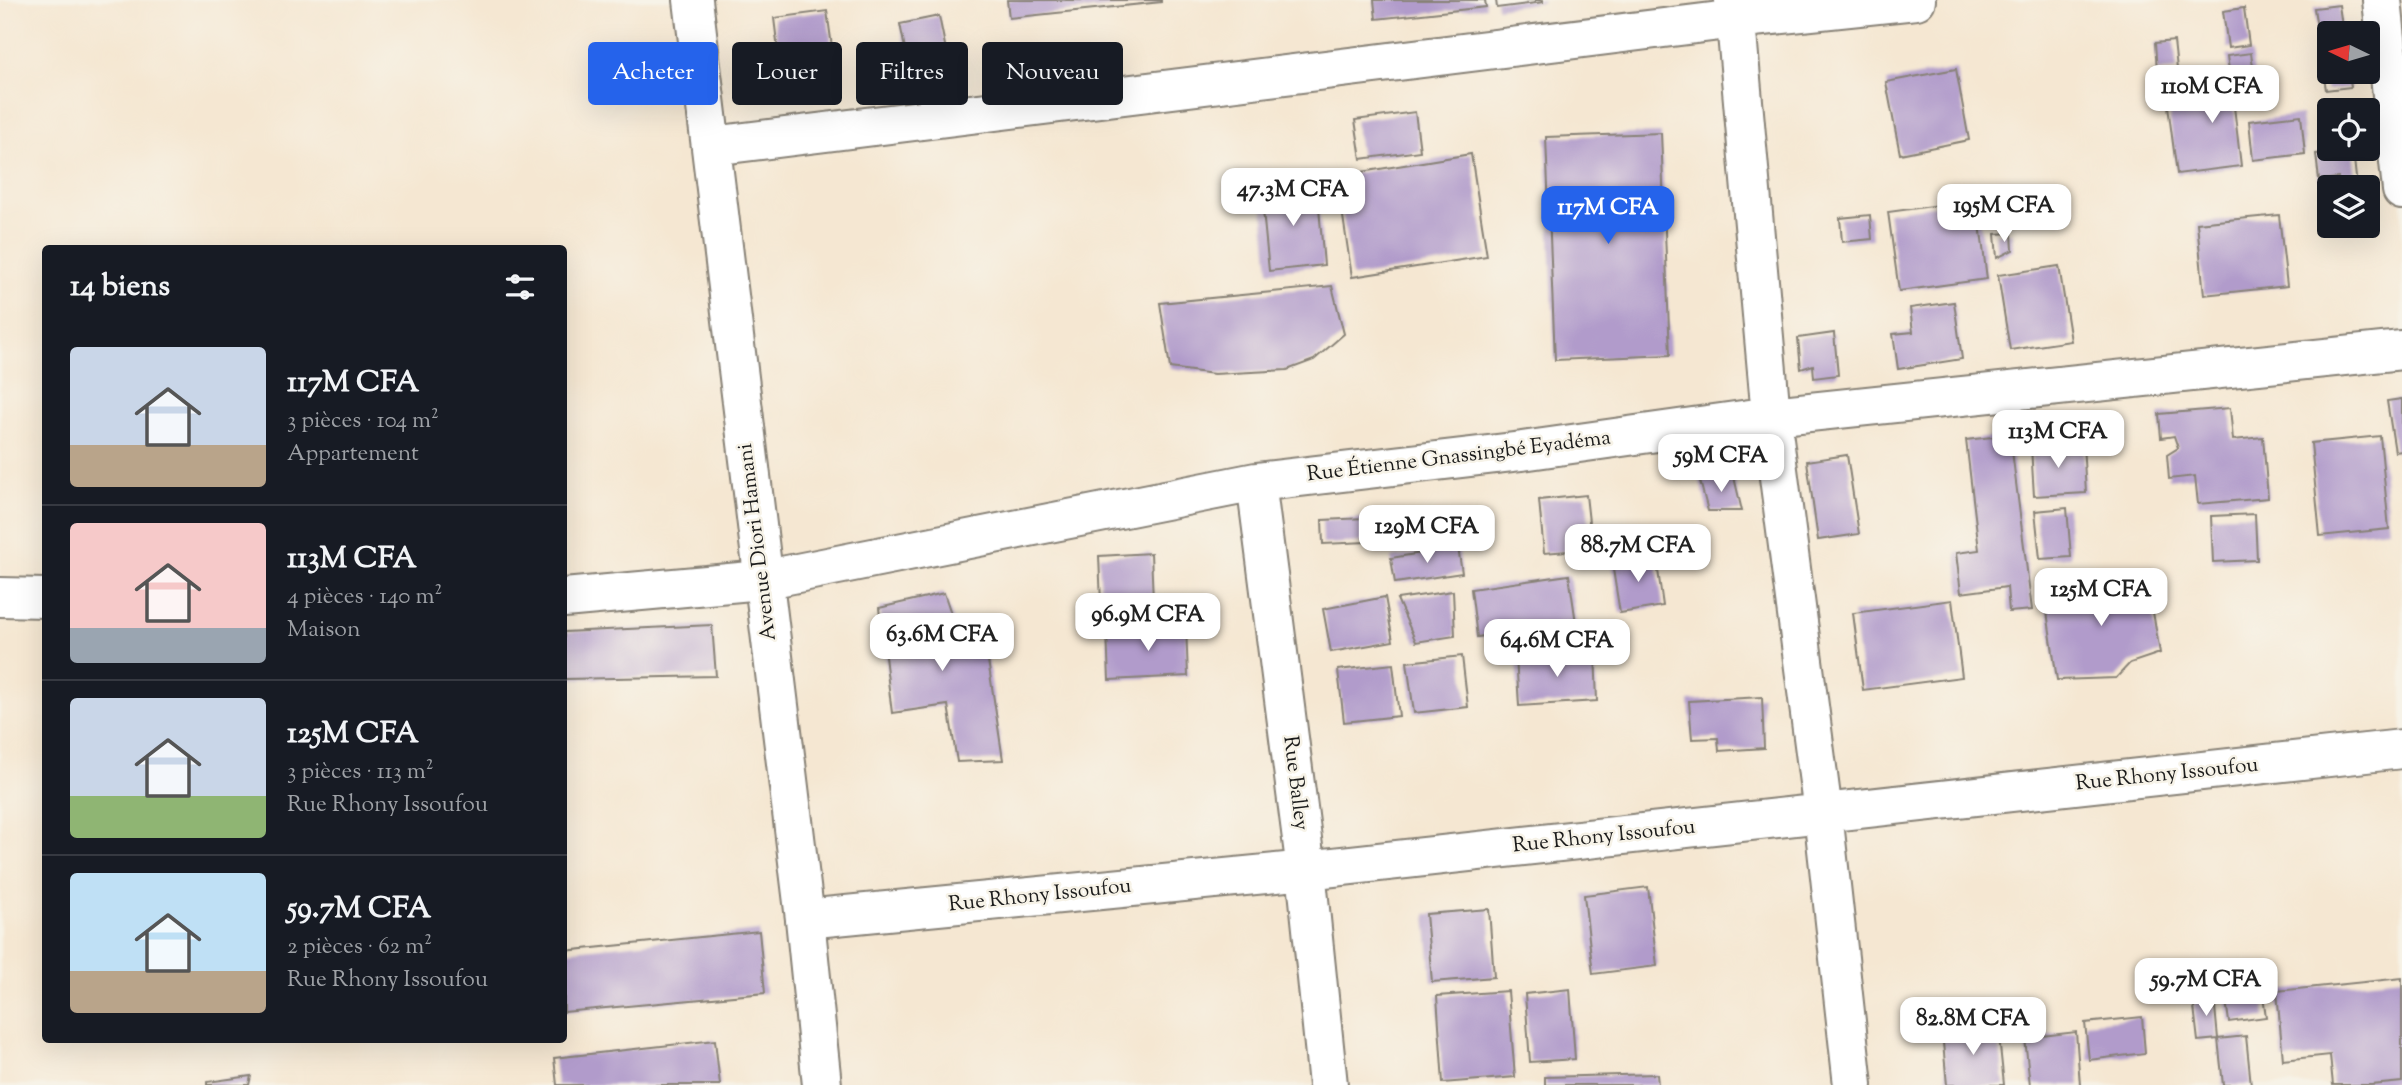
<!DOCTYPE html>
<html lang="fr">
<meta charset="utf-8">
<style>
:root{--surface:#171b24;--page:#242831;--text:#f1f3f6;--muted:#9ea1a6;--line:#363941;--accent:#2563eb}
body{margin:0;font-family:"Sorts Mill Goudy",serif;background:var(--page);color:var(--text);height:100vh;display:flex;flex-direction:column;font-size:26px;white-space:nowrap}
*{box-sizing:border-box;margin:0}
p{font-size:23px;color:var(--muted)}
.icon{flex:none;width:38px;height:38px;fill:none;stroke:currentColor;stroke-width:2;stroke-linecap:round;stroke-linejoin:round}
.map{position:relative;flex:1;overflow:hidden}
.sheet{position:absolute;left:42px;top:245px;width:525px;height:798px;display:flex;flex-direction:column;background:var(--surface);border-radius:7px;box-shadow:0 7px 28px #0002}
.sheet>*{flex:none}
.hud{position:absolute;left:588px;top:42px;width:665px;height:63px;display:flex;gap:14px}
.needle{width:46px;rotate:275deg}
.tools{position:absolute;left:2317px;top:21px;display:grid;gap:14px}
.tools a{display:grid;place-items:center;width:63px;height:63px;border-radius:7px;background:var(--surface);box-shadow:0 7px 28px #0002;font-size:35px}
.price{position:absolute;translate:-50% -60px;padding:0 16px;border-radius:14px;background:#fff;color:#222;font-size:23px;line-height:46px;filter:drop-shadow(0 2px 4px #0008)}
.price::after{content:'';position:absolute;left:50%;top:42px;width:21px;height:16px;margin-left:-10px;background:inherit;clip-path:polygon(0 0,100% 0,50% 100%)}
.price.selected{background:var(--accent);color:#fff}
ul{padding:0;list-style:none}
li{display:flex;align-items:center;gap:21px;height:175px;padding:0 28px}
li+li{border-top:2px solid var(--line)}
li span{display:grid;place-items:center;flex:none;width:196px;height:140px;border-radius:7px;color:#555}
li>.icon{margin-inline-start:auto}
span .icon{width:84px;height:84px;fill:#fffc;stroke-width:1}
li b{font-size:30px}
h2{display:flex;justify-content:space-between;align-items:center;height:84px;padding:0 28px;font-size:30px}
.chip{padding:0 24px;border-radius:7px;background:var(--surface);box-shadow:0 7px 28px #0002;font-size:24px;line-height:63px}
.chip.selected{background:var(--accent);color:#fff}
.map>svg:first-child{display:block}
</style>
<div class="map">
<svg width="2402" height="1085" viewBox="0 0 2402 1085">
<rect width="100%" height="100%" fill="#f7f3e8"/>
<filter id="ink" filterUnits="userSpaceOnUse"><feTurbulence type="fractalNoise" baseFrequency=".0143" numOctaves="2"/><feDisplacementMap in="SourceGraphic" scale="14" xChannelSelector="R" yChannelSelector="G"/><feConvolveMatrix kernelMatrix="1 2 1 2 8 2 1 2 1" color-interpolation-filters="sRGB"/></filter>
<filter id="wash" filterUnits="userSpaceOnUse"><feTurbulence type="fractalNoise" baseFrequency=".00686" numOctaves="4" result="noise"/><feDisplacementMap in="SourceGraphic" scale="28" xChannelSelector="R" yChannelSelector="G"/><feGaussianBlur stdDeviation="1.57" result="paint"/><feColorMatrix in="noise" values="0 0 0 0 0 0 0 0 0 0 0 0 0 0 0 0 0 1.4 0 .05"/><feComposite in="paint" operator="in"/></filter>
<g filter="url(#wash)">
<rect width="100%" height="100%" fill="#f5e7d2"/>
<g id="blocks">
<path fill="#b19bcb" d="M 1007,0 L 1161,0 L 1161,2 L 1009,18 Z
M 1374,0 L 1485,0 L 1486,7 L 1376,19 Z
M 1496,0 L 1543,0 L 1543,2 L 1497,8 Z
M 2339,5 L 2343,33 L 2329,33 L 2329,72 L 2349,72 L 2351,87 L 2326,90 L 2314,8 Z
M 2244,8 L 2249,45 L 2228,48 L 2223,11 Z
M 827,11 L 835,68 L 781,75 L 774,18 Z
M 939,16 L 949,65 L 910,73 L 900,24 Z
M 2174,41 L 2177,69 L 2157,71 L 2155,43 Z
M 2251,53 L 2257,94 L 2233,98 L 2241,166 L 2177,174 L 2168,106 L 2233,98 L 2227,56 Z
M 1956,69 L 1969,140 L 1900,154 L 1886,82 Z
M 1415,112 L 1420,151 L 1361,159 L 1355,120 Z
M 2301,115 L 2305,154 L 2253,160 L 2249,121 Z
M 1661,133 L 1670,355 L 1555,360 L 1546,137 Z
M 2353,150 L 2357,187 L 2339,187 L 2338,178 L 2319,180 L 2316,154 Z
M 1471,154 L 1487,256 L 1352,277 L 1337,176 Z
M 1317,185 L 1324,265 L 1269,271 L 1261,190 Z
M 2028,192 L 2029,218 L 1999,220 L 1997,194 Z
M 1977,200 L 1987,279 L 1899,291 L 1888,212 Z
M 1870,215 L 1872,239 L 1842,242 L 1840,218 Z
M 2279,215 L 2287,286 L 2204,295 L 2197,223 Z
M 2012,233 L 2013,250 L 1997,258 L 1995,234 Z
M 2059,266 L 2071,341 L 2010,350 L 1998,275 Z
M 1332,286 L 1344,334 L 1314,360 L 1287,370 L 1214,374 L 1170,368 L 1160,303 Z
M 1954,302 L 1962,359 L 1898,369 L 1893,334 L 1913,332 L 1910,308 Z
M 1834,333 L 1838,375 L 1814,378 L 1813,365 L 1801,369 L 1798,338 Z
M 2402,399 L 2402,451 L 2395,452 L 2387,401 Z
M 2230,408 L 2233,440 L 2263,437 L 2268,498 L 2198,504 L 2195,476 L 2169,479 L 2167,455 L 2178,448 L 2174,436 L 2161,438 L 2159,414 Z
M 2010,435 L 2032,610 L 2009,612 L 2007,587 L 1961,593 L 1956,553 L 1979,550 L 1966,440 Z
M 2380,436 L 2389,529 L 2320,536 L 2311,443 Z
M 2083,444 L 2086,493 L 2034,496 L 2031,447 Z
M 1847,455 L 1859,534 L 1818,540 L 1807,461 Z
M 1733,473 L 1742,511 L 1708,511 L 1700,481 Z
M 1586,495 L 1592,549 L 1544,553 L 1539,500 Z
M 2067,508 L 2071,557 L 2040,559 L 2035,511 Z
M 2255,514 L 2257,560 L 2213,562 L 2211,516 Z
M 1366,518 L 1367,542 L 1323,544 L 1322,520 Z
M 1458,547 L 1462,573 L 1395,583 L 1391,558 Z
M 1151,553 L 1153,601 L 1101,603 L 1099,556 Z
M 1656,556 L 1663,606 L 1620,613 L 1612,563 Z
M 1569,575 L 1576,623 L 1477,637 L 1471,589 Z
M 2147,577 L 2160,653 L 2130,663 L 2116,678 L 2057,680 L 2044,591 Z
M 1453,591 L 1455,636 L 1416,642 L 1397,599 Z
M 944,593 L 956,628 L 983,627 L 1003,760 L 957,762 L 948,705 L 892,713 L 879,608 Z
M 1385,597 L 1393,641 L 1331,652 L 1323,609 Z
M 1952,600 L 1962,677 L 1863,690 L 1853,613 Z
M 712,625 L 716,676 L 564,679 L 564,632 Z
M 1186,626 L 1188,676 L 1109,680 L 1107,630 Z
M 1595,652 L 1597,701 L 1519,706 L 1516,656 Z
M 1462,656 L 1468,707 L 1414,713 L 1407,662 Z
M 1393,664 L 1399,716 L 1344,722 L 1338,670 Z
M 1762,697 L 1764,748 L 1719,751 L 1718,738 L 1692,739 L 1689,701 Z
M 1648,887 L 1657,966 L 1593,974 L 1584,895 Z
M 1489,909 L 1494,977 L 1432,982 L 1426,914 Z
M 759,931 L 765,993 L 564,1012 L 564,951 Z
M 2402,978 L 2402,1082 L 2371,1085 L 2333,1085 L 2330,1055 L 2283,1060 L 2277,991 Z
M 2262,988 L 2266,1017 L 2229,1022 L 2225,993 Z
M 1570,989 L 1575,1059 L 1530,1062 L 1525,994 Z
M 1508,991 L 1515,1077 L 1443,1083 L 1437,996 Z
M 2214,996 L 2218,1039 L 2198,1041 L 2193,998 Z
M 2142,1017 L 2145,1053 L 2089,1060 L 2085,1023 Z
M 1998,1027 L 2004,1085 L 1947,1085 L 1942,1032 Z
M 2076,1032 L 2080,1085 L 2030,1085 L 2025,1038 Z
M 2246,1036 L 2251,1085 L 2223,1085 L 2218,1039 Z
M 715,1040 L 720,1085 L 557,1085 L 554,1058 Z
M 1657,1074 L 1658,1085 L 1545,1085 L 1545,1077 Z
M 251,1076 L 249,1085 L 207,1085 L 207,1082 Z"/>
</g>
</g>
<g filter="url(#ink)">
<use href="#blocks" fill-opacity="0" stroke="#888277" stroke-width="2"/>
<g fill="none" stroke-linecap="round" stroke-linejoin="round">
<defs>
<path id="minor" d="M 1734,0 L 1771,416 L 1823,813 L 1853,1085
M 2382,0 L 2402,190
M 712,146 L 1736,19 L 1916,0
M 1256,482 L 1306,870 L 1328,1085
M 0,597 L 46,598
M 564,598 L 762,580 L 1256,482 L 1522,451 L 1771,416 L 2402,350
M 805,919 L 1306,870 L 2402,749"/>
<path id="major" d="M 693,0 L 805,919 L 822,1085"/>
</defs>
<use href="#minor" stroke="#888277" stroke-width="42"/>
<use href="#major" stroke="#888277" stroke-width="42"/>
<use href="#minor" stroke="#fff" stroke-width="38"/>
<use href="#major" stroke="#fff" stroke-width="38"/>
</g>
</g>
<g text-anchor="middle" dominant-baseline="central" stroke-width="5" stroke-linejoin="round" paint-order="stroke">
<g font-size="21" fill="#1c1c1c" stroke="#f7f3e8">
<text transform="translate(1459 457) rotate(-7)">Rue Étienne Gnassingbé Eyadéma</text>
<text transform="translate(758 542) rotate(-97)">Avenue Diori Hamani</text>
<text transform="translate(2167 775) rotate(-6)">Rue Rhony Issoufou</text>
<text transform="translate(1295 783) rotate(83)">Rue Balley</text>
<text transform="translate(1604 837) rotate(-6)">Rue Rhony Issoufou</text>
<text transform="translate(1040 896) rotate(-6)">Rue Rhony Issoufou</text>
</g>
</g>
</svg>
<div class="tools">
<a><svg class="needle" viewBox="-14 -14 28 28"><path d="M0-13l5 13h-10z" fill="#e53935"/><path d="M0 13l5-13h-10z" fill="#9ea1a6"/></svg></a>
<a><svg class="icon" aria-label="locate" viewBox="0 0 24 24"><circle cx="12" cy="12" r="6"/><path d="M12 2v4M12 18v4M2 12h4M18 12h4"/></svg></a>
<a><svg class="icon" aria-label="layers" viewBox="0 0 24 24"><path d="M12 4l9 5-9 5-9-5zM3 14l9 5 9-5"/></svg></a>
</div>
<b class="price" style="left:2212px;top:125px">110M CFA</b>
<b class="price" style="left:1293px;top:228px">47.3M CFA</b>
<b class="price" style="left:2004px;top:244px">195M CFA</b>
<b class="price selected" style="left:1608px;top:246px">117M CFA</b>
<b class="price" style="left:2058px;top:470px">113M CFA</b>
<b class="price" style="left:1721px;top:494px">59M CFA</b>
<b class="price" style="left:1427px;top:565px">129M CFA</b>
<b class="price" style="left:1638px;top:584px">88.7M CFA</b>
<b class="price" style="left:2101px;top:628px">125M CFA</b>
<b class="price" style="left:1148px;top:653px">96.9M CFA</b>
<b class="price" style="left:942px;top:673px">63.6M CFA</b>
<b class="price" style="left:1557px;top:679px">64.6M CFA</b>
<b class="price" style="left:2206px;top:1018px">59.7M CFA</b>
<b class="price" style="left:1973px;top:1057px">82.8M CFA</b>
<div class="hud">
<a class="chip selected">Acheter</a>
<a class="chip">Louer</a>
<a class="chip">Filtres</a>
<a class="chip">Nouveau</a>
</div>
<section class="sheet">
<h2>14 biens<svg class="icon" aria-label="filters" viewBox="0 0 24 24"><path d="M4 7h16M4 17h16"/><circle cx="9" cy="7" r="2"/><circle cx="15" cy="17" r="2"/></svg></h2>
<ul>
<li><span style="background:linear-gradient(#c9d6e8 70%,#b9a48a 0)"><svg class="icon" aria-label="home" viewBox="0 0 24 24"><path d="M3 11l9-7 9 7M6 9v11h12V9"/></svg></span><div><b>117M CFA</b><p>3 pièces · 104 m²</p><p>Appartement</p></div></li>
<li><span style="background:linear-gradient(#f6c9c9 75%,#9aa5b1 0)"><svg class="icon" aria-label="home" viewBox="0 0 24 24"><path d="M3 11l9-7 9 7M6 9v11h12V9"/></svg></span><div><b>113M CFA</b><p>4 pièces · 140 m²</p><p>Maison</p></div></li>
<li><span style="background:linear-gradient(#c9d6e8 70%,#8fb573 0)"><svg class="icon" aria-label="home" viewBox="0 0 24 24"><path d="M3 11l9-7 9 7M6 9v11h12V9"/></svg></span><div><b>125M CFA</b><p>3 pièces · 113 m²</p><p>Rue Rhony Issoufou</p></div></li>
<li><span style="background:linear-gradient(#bfe0f5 70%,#b9a48a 0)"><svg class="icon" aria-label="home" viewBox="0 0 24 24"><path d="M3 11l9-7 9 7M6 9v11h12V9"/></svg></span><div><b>59.7M CFA</b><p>2 pièces · 62 m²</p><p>Rue Rhony Issoufou</p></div></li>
</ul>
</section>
</div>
